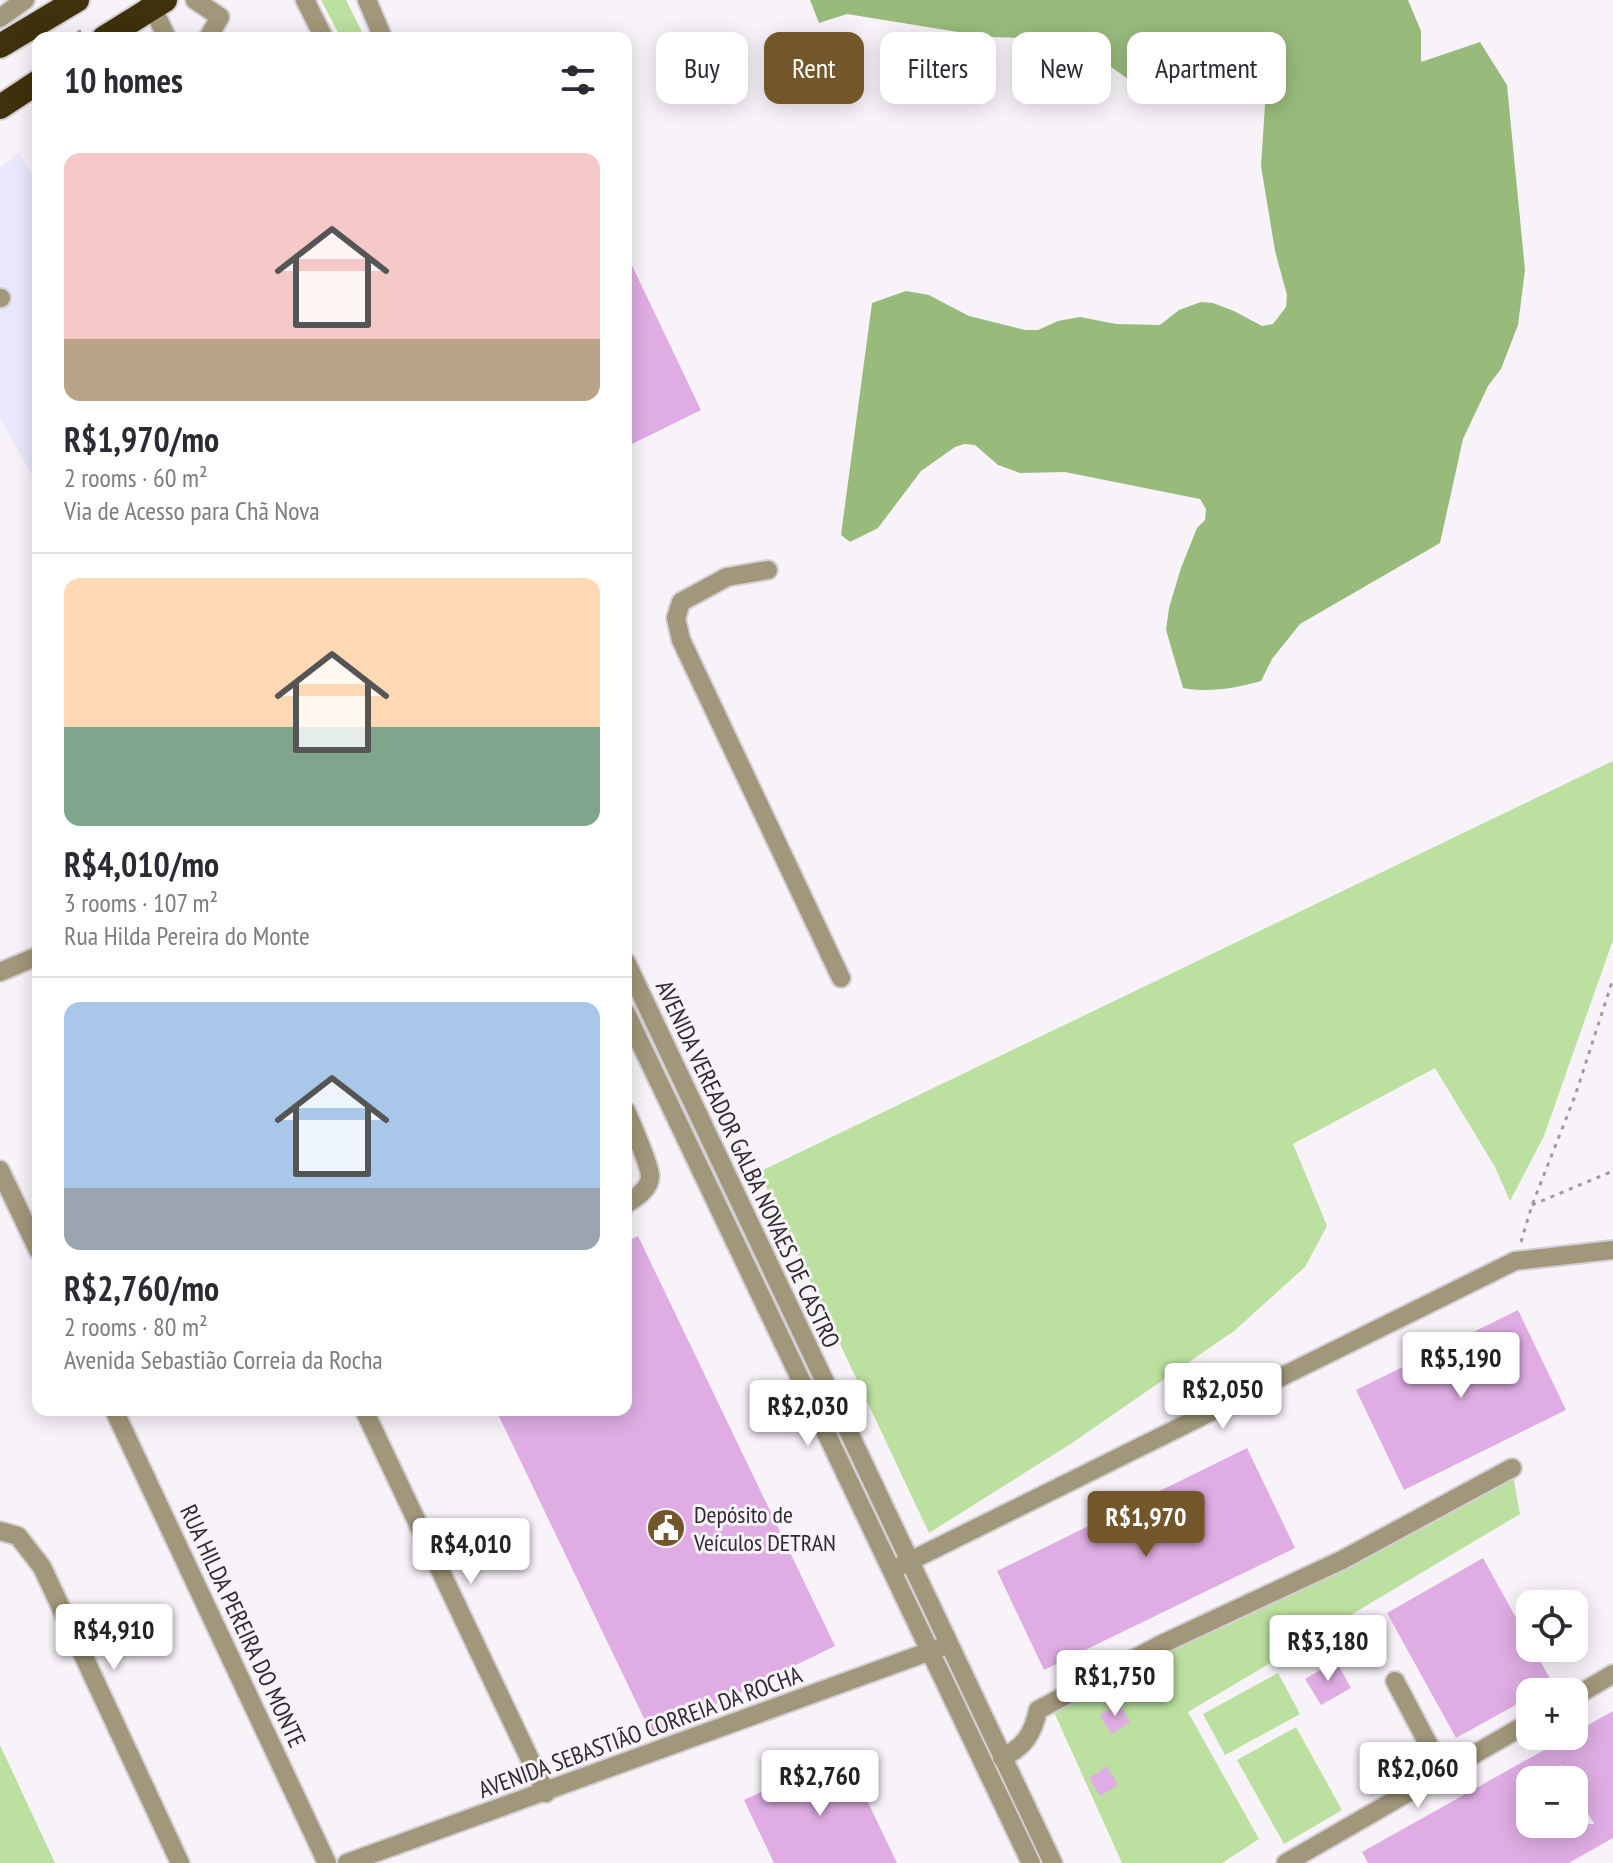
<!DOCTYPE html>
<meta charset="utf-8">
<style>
:root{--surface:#fff;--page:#f2f2f3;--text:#2b2b33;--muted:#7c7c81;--line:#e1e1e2;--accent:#74562b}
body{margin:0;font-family:"PT Sans Narrow",sans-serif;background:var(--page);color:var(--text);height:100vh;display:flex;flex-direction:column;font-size:30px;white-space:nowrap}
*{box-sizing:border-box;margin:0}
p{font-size:26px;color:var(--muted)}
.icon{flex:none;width:44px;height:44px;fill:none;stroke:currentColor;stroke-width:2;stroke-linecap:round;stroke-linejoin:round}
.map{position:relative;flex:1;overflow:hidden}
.side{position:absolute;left:32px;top:32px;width:600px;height:1384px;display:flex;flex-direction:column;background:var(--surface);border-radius:16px;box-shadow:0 4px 20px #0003}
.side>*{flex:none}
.banner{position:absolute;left:656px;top:32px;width:760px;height:72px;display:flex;gap:16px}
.buttons{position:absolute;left:1516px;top:1590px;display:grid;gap:16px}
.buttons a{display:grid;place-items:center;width:72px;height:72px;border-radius:16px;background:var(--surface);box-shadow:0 4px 20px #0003;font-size:40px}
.price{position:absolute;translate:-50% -68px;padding:0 18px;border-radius:8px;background:#fff;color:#222;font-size:26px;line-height:52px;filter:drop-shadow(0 2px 4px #0008)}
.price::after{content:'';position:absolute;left:50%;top:48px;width:24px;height:18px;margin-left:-12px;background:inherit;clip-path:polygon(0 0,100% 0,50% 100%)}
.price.active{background:var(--accent);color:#fff}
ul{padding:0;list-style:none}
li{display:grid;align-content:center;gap:16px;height:424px;padding:0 32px}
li+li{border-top:2px solid var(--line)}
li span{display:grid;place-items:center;height:248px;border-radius:16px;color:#555}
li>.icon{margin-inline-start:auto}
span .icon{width:144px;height:144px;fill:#fffc;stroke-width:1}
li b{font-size:34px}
h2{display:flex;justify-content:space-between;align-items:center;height:96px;padding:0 32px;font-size:34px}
.chip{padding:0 28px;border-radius:16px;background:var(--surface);box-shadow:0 4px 20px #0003;font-size:28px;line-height:72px}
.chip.active{background:var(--accent);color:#fff}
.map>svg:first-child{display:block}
</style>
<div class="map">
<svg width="1613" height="1863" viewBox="0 0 1613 1863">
<rect width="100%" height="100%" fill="#f8f3f9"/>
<path fill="#eae8fe" d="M 19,153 L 38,186 L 38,473 L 32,475 L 0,418 L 0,168 Z"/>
<path fill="#bce09f" d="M 321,0 L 346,0 L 365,38 L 341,38 Z
M 1613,761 L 1613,940 L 1544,1136 L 1510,1201 L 1495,1167 L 1435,1068 L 1293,1144 L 1327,1226 L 1305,1267 L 1234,1331 L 1069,1445 L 929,1533 L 759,1172 Z
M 1513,1476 L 1520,1514 L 1188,1712 L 1259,1839 L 1222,1863 L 1122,1863 L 1054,1712 Z
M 1278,1673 L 1300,1714 L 1225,1755 L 1203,1714 Z
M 1296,1727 L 1342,1810 L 1284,1844 L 1237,1760 Z
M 0,1745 L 55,1863 L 0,1863 Z"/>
<path fill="#98bb7c" d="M 810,0 L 1408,0 L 1421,31 L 1421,62 L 1480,42 L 1507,85 L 1525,270 L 1518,325 L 1501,369 L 1488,386 L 1463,439 L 1440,543 L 1300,624 L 1272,659 L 1261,681 C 1237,688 1208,693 1183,688 L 1166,630 L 1169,608 L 1181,568 L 1197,528 L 1205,520 L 1206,509 L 1200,499 L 1065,472 L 1020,473 L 998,465 L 975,445 L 964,444 L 955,447 L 921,471 L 878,528 L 850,542 L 841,535 L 872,303 L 906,291 L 929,295 L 969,316 L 1025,330 L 1038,330 L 1058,321 L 1080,317 L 1116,324 L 1160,325 L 1179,310 L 1201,302 L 1213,303 L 1234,311 L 1262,326 L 1273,324 L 1286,307 L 1287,295 L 1275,251 L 1261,166 L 1266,90 L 1177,101 L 1135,84 L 1093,54 L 1059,39 L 989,37 L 847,14 L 819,23 Z"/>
<path fill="#dfade4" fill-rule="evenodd" d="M 626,253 L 701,410 L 626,447 Z
M 638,1236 L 835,1646 L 652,1735 L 496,1410 L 626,1410 L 626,1242 Z
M 1518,1310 L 1566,1410 L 1404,1490 L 1356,1390 Z
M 1247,1448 L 1295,1548 L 1044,1670 L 997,1571 Z
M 1483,1558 L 1530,1643 L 1530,1648 L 1533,1648 L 1553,1684 L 1539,1692 L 1530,1692 L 1530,1697 L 1456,1738 L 1387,1613 Z
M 1336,1661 L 1351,1688 L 1321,1705 L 1305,1679 Z
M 1119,1703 L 1130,1722 L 1111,1734 L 1100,1715 Z
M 1613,1711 L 1613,1838 L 1569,1863 L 1368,1863 L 1362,1852 L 1569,1736 L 1574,1736 L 1574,1733 ZM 1561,1765 L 1570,1780 L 1574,1780 L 1574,1788 L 1594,1824 L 1530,1824 L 1530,1780 Z
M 844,1752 L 897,1863 L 774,1863 L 744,1800 Z
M 1107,1766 L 1118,1785 L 1100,1796 L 1089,1778 Z"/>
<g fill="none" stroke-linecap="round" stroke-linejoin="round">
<defs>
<path id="minor" d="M 149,0 L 167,38
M 195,0 L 220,17 L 208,38
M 305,0 L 324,38
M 367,0 L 383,38
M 0,18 L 25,0
M 0,298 L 1,298
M 768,570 L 727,577 L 681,602 L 676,618 L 681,640 L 841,978
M 626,962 L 1053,1863
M 0,972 L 38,956
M 626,1013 L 1031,1863
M 626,1111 C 631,1122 650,1166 650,1176 C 650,1189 636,1198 626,1204
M 0,1170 L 38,1250
M 114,1410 L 327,1863
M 364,1410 L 546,1793
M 0,1531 L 18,1536 L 42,1567 L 180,1863
M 900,1566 L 1515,1261 L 1613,1250
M 1395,1681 L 1443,1772
M 1574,1697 L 1613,1674
M 1002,1758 C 1024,1747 1033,1734 1038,1710 L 1162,1644 L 1342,1560 L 1512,1468
M 347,1863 L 939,1648
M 1286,1863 L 1530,1722"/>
<path id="highway" d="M 104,38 L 165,0
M 0,46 L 77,0
M 0,107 L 38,82"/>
</defs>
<use href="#minor" stroke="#d3cfd4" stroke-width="22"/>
<use href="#highway" stroke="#d3cfd4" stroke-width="28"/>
<path stroke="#9f9ba0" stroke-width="3" stroke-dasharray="4 6" stroke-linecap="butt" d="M 69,38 L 85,28
M 1532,1205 L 1613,1171
M 1521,1242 L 1532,1205 L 1575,1096 L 1613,979"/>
<use href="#minor" stroke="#a1977a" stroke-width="18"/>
<use href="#highway" stroke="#3e310b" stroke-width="24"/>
</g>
<defs>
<symbol id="civic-disc" viewBox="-11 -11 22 22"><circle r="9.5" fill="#74562b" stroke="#f8f3f9"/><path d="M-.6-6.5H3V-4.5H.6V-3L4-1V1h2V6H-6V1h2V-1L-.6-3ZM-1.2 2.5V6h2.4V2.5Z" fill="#fff"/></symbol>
</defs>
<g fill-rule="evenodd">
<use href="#civic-disc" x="644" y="1506" width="44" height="44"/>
</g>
<g text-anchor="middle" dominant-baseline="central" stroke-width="6" stroke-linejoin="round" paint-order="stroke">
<g font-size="24" fill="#2d2b2d" stroke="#f8f3f9">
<text transform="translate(748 1164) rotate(65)">AVENIDA VEREADOR GALBA NOVAES DE CASTRO</text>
<text transform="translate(243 1626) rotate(65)">RUA HILDA PEREIRA DO MONTE</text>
<text transform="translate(640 1732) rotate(-20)">AVENIDA SEBASTIÃO CORREIA DA ROCHA</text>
</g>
<g font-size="24" fill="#2d2b2d" stroke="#f8f3f9" text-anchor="start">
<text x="694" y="1514">Depósito de<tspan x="694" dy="28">Veículos DETRAN</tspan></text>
</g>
</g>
</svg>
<div class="buttons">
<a><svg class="icon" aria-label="locate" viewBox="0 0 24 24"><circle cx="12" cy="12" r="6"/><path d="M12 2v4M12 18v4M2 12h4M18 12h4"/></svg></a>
<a>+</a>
<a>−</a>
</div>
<b class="price" style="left:1461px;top:1400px">R$5,190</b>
<b class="price" style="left:1223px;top:1431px">R$2,050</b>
<b class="price" style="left:808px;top:1448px">R$2,030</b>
<b class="price active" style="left:1146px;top:1559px">R$1,970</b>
<b class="price" style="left:471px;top:1586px">R$4,010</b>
<b class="price" style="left:114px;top:1672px">R$4,910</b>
<b class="price" style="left:1328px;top:1683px">R$3,180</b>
<b class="price" style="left:1115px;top:1718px">R$1,750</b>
<b class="price" style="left:1418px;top:1810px">R$2,060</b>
<b class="price" style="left:820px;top:1818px">R$2,760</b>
<div class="banner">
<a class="chip">Buy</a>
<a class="chip active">Rent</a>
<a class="chip">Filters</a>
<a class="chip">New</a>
<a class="chip">Apartment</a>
</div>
<section class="side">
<h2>10 homes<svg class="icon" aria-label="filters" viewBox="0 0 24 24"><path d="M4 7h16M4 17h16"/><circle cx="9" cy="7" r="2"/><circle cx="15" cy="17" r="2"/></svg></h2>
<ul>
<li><span style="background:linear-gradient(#f6c9c9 75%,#b9a48a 0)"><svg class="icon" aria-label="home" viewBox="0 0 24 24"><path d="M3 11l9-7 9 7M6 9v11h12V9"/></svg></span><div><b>R$1,970/mo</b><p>2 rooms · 60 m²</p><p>Via de Acesso para Chã Nova</p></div></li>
<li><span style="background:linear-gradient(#ffd9b3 60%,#7fa58c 0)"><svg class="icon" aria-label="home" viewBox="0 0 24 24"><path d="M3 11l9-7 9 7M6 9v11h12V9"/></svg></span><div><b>R$4,010/mo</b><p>3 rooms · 107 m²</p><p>Rua Hilda Pereira do Monte</p></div></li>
<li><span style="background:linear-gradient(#a9c7e8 75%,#9aa5b1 0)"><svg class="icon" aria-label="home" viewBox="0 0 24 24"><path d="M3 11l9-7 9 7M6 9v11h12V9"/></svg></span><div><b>R$2,760/mo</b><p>2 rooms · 80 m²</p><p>Avenida Sebastião Correia da Rocha</p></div></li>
</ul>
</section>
</div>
